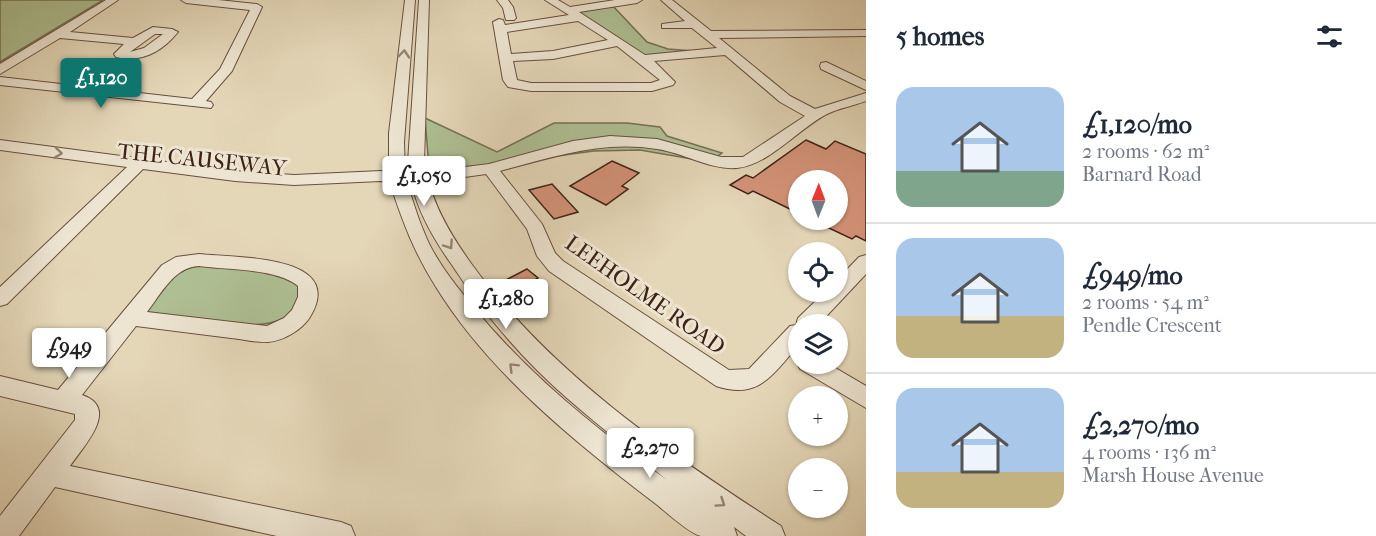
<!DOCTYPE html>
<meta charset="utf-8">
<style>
:root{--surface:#fff;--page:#f6f6f7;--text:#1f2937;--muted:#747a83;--line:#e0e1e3;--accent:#0f766e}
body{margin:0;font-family:"IM FELL French Canon",serif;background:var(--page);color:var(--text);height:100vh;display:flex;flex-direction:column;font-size:22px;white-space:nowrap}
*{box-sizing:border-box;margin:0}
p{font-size:20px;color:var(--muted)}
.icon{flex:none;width:33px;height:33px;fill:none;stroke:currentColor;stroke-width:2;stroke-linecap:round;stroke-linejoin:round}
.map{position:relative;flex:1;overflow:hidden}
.side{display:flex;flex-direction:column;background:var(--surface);width:510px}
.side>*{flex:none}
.needle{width:39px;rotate:1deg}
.fabs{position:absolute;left:788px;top:170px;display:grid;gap:12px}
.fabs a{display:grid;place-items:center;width:60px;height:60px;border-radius:50%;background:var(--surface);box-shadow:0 2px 4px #0004;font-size:30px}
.price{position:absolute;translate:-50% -51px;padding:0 14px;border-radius:6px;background:#fff;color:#222;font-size:20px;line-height:39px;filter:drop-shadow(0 2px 3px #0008)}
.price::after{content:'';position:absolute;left:50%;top:36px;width:18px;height:14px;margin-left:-9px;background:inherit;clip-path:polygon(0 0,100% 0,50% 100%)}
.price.selected{background:var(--accent);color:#fff}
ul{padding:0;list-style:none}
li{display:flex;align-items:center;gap:18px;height:150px;padding:0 30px}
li+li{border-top:2px solid var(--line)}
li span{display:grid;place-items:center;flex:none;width:168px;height:120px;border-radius:18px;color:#555}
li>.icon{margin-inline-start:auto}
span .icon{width:72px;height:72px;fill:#fffc;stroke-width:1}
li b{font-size:26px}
h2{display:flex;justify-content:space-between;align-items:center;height:72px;padding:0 30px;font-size:26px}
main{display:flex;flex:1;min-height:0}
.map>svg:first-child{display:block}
</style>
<main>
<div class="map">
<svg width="866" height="536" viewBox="0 0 866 536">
<rect width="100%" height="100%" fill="#e4d7b8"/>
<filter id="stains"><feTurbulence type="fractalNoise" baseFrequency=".00333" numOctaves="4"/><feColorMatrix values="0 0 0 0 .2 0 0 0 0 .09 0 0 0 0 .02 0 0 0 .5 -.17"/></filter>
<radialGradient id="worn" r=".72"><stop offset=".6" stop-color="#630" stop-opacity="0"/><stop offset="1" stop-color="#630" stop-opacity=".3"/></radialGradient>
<path fill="#aebf93" stroke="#767055" stroke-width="1.5" d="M 0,0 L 103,0 L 0,62 Z
M 611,4 L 647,42 L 668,49 L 708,52 L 644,56 L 576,10 Z
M 425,118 L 497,152 L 554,123 L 627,123 L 660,127 L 667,136 L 722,153 L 709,162 L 640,150 L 594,151 L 443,171 L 429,168 Z
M 202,262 L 289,274 L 301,289 C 298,302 294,313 282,319 C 254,334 171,316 138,312 L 164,276 Z"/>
<path fill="#d59379" stroke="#3e2217" stroke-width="1.5" d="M 806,140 L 826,149 L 835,141 L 866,154 L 866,241 L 856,236 L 852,239 L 810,219 L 837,219 L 837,180 L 798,180 L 798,213 L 753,191 L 748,194 L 730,185 L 746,175 L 753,178 Z
M 612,161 L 639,173 L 622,186 L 628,189 L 606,205 L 570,186 Z
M 552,184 L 578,212 L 554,219 L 529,190 Z
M 527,269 L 538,278 L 509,295 L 500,283 Z"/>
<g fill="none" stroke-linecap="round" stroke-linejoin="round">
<defs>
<path id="minor" d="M 106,0 L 118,0 L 70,32 L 133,38 L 153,27 L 172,29 L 178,32 C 162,52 141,63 116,57 L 114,54 L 124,44 L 60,38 L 0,74 L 0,64 ZM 155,34 L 163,34 L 144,48 L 130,52 Z
M 181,0 L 218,0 L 257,4 L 262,7 L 232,71 L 206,101 L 211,102 L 213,105 L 211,108 L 0,85 L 0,77 L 192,99 L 220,69 L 250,10 L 186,3 Z
M 405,0 L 415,0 L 404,142 L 405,174 L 410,174 L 408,162 L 419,0 L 429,0 L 424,162 L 426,172 L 489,164 L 573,141 L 610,136 L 657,139 L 721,157 L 743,157 L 805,116 L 780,102 L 725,55 L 654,61 L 675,82 L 673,85 L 652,91 L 531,91 L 508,87 L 503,80 L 493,22 L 499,19 L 503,20 L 505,25 L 569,15 L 545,0 L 558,0 L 570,7 L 615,0 L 642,0 L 637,3 L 579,12 L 645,55 L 717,48 L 692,28 L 662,28 L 662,24 L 685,21 L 661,0 L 672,0 L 711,31 L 866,30 L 866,36 L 719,38 L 790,96 L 815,109 L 866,93 L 866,101 C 853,106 839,108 827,114 C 798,129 769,165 737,168 C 710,170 684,153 657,149 C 602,140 553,157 500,171 L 542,224 L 555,253 L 563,261 L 729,370 L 749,369 L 790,326 L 796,325 L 798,318 L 826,291 L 837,291 L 837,280 L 859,257 L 866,255 L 866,274 L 819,324 L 798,324 L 798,346 C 772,375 759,400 716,386 L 549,271 L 537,256 L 527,229 L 486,174 L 429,182 C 436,211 453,238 470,262 C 550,373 668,453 781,526 L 785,536 L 746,536 L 734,527 L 737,536 C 726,536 712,536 701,536 C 690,534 666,512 656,504 C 577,444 489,373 436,287 C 414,252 403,223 390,183 L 381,181 L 294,185 L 235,181 L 143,169 L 7,304 L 0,306 L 0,287 L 127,167 L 0,150 L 0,140 L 235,171 L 294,175 L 381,171 L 389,173 L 389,133 ZM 578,21 L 608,40 L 553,51 L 511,54 L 507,32 ZM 617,46 L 660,80 L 651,83 L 531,83 L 517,80 L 513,61 L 553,59 ZM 407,184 L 412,184 C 418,213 435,241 452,265 C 484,314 524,361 568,399 C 600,427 634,453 667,480 C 596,429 526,373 471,304 C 453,282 434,258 424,232 C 417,216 413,200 407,184 Z
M 497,0 L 508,0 L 513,7 L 516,18 L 514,20 L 506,20 L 503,8 Z
M 826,62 L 866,81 L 866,90 L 821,69 L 820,66 L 821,63 Z
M 199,254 C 235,258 348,254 310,317 C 302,330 283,341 268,342 C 257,343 243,339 231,338 C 199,334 167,330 136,326 L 82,395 C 121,408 83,447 70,466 L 341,522 L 351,526 L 355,536 L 277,536 L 55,487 L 19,536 L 0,536 L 0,516 L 75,420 L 75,414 L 0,396 L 0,376 L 58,390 L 162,265 L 176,257 ZM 199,266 C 226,270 277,268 298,286 L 298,297 L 292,310 L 284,318 L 267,326 L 147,312 C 161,294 174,267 199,266 Z
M 798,360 L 798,363 L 827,363 L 866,386 L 866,408 L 800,369 L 797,363 Z"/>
</defs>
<use href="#minor" stroke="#684f3f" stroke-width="2"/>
<use href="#minor" fill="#ede5d1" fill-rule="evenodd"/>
</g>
<defs><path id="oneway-chevron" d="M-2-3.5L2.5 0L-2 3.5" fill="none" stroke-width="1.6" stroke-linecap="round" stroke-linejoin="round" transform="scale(1.5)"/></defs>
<g stroke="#968474">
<use href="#oneway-chevron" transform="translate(404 54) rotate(-85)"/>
<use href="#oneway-chevron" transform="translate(58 153) rotate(7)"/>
<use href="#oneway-chevron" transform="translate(449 245) rotate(56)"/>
<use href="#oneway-chevron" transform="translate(513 367) rotate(-135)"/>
<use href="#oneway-chevron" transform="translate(721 503) rotate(34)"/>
</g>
<g text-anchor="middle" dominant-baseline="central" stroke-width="6" stroke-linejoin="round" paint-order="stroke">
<g font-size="22" fill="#3e2217" stroke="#ede5d1">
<text transform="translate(202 160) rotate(6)">THE CAUSEWAY</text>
<text transform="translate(645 295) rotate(35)">LEEHOLME ROAD</text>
</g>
</g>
<rect width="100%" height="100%" filter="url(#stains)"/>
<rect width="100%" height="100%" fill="url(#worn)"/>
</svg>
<div class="fabs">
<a><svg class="needle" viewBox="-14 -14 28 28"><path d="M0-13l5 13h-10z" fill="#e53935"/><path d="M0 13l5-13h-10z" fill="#747a83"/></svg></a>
<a><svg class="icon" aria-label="locate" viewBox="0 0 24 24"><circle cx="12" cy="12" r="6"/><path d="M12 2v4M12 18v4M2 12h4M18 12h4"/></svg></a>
<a><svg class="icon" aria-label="layers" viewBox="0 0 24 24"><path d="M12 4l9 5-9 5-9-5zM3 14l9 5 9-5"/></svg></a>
<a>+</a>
<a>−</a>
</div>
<b class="price selected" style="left:101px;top:109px">£1,120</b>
<b class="price" style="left:424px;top:207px">£1,050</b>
<b class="price" style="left:506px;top:330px">£1,280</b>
<b class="price" style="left:69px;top:379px">£949</b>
<b class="price" style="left:650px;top:479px">£2,270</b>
</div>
<section class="side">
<h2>5 homes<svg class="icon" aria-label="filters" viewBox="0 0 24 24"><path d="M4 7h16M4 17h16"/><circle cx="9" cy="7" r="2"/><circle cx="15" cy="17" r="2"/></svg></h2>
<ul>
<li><span style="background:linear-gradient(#a9c7e8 70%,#7fa58c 0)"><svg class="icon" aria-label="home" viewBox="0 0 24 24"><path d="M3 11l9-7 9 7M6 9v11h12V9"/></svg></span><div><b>£1,120/mo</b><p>2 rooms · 62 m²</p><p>Barnard Road</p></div></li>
<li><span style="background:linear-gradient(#a9c7e8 65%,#c2b280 0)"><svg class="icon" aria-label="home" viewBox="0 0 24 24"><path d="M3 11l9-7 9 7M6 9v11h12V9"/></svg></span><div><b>£949/mo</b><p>2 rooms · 54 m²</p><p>Pendle Crescent</p></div></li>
<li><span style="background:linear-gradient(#a9c7e8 70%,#c2b280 0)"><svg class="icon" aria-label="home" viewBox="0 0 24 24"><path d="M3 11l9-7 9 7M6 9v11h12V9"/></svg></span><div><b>£2,270/mo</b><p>4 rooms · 136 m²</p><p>Marsh House Avenue</p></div></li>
</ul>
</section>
</main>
